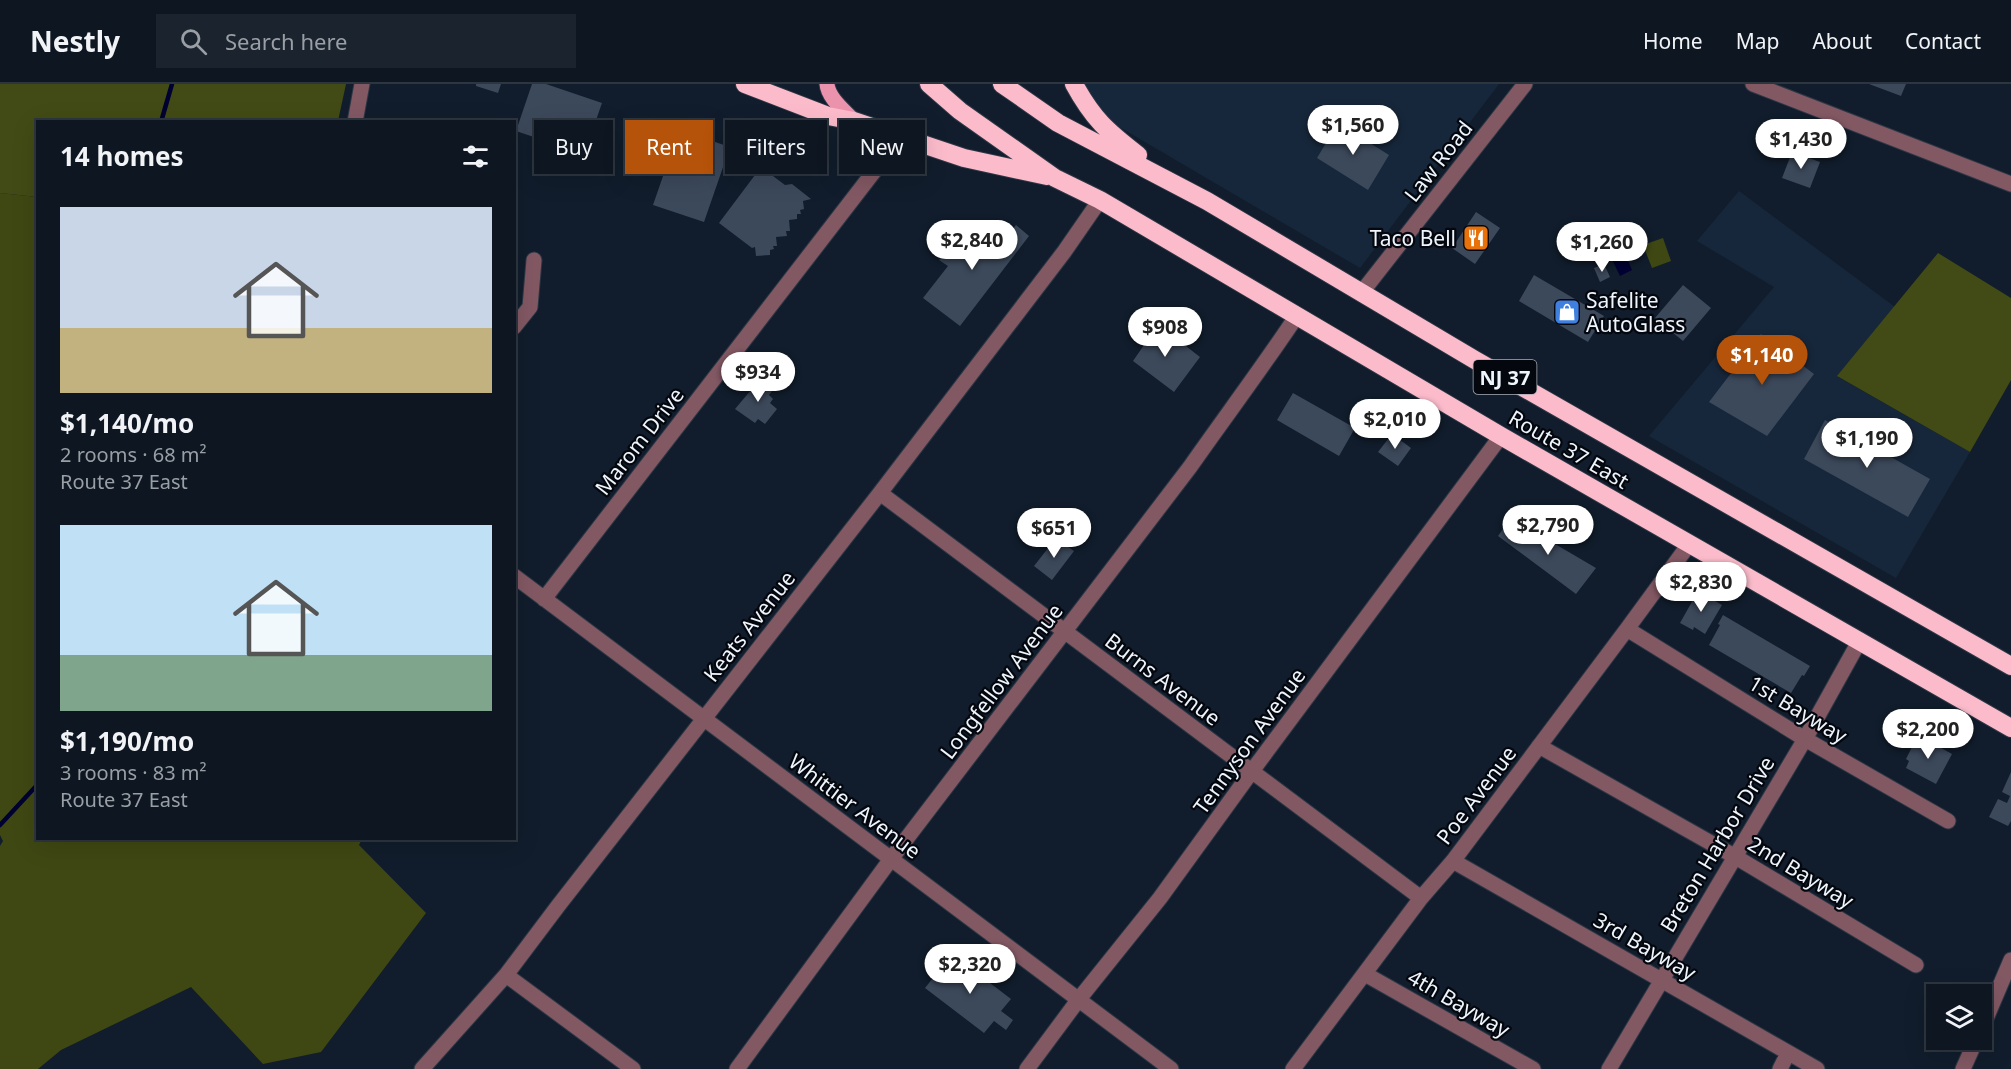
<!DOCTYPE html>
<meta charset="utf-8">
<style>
:root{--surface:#0d1621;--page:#1b232e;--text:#f1f3f6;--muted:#9a9fa5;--line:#2d353f;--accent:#b45309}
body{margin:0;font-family:"Noto Sans",sans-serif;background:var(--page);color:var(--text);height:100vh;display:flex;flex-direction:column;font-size:22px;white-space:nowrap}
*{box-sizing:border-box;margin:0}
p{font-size:20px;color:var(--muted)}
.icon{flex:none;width:33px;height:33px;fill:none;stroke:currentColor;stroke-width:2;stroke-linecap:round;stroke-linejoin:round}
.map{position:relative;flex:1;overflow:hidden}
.side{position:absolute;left:36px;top:36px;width:480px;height:720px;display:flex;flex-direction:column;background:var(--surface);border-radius:0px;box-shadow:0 6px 24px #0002,0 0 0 2px var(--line)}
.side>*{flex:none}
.banner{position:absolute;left:534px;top:36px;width:570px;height:54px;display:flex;gap:12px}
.tools{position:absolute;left:1926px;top:900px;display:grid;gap:12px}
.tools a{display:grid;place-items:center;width:66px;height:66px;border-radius:0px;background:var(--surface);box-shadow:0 6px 24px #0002,0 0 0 2px var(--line);font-size:30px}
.price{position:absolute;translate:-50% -51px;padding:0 14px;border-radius:21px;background:#fff;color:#222;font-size:20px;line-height:39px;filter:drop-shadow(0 2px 3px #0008)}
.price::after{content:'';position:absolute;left:50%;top:36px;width:18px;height:14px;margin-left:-9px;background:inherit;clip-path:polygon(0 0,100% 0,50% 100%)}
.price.on{background:var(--accent);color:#fff}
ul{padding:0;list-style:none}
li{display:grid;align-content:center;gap:12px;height:318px;padding:0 24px}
li span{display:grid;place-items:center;height:186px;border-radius:0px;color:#555}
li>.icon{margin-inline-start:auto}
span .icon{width:108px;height:108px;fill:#fffc;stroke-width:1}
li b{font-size:26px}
h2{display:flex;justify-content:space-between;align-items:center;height:72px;padding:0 24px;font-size:26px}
.pill{padding:0 21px;border-radius:0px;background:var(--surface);box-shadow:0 6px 24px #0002,0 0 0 2px var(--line);font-size:21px;line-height:54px}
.pill.on{background:var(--accent);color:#fff}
header{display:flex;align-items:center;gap:36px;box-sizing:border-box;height:84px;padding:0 30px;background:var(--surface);border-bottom:2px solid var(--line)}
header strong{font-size:28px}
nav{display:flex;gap:33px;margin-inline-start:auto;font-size:21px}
.search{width:420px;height:54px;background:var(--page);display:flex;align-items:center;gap:15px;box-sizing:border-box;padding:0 21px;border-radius:0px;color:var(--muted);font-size:22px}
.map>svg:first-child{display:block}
</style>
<header>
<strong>Nestly</strong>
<div class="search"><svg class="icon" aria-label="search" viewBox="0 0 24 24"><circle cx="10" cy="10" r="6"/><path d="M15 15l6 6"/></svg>Search here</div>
<nav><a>Home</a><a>Map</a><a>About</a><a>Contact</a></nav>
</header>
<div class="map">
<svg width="2011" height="985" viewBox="0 0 2011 985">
<rect width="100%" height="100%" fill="#111d2c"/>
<path fill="#17273b" d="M 1081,0 L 1499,0 L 1360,184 L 1116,41 L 1098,25 Z
M 1739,107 L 1895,223 L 1838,293 L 1970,368 L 1896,494 L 1649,352 L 1774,203 L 1697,157 Z"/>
<path fill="#3f4813" d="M 0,109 L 37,113 L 38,754 L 362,755 L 359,761 L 426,829 L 321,968 L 263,980 L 191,903 L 61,966 L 38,985 L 0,985 L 0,762 L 3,757 L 0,751 Z
M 1663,154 L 1671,177 L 1652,184 L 1643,161 Z"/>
<path fill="#424b15" d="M 0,0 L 346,0 L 338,37 L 38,38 L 37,113 L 0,109 Z
M 1938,169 L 2011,214 L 2011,296 L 1970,368 L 1837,292 Z"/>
<path fill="#000032" d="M 1620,159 L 1632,186 L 1620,192 L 1607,165 Z"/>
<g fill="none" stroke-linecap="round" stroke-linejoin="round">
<path stroke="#000032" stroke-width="4.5" d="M 161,38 L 172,0
M 0,741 L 38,700"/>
</g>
<path fill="#3c495b" d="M 476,0 L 501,0 L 498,9 L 476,2 Z
M 532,0 L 546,0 L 602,19 L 584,70 L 516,47 Z
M 1869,0 L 1906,0 L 1901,12 Z
M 1338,39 L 1389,71 L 1368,106 L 1317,74 Z
M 679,46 L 730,63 L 704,138 L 653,121 Z
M 1792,68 L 1820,78 L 1810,104 L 1782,94 Z
M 761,83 L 785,101 L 792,100 L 811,115 L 803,117 L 804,125 L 800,126 L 801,130 L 797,130 L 797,135 L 789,136 L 790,147 L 786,147 L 787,152 L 776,153 L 777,162 L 773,162 L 774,165 L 770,166 L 770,171 L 756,172 L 755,163 L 752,164 L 719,139 Z
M 1476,128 L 1500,144 L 1475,180 L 1452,164 Z
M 982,139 L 1004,156 L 1016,141 L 1029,152 L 960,242 L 923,214 L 948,182 L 939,176 L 957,153 L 966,160 Z
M 1604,180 L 1610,193 L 1600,198 L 1594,184 Z
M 1534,191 L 1604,232 L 1588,258 L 1519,217 Z
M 1683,201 L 1711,224 L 1683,257 L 1655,234 Z
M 1160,242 L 1200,273 L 1174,308 L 1133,277 L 1144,261 L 1138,257 L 1148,244 L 1155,249 Z
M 1761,250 L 1814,290 L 1767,352 L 1709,318 Z
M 762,293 L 775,303 L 769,311 L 773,315 L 770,319 L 777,325 L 765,340 L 758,335 L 755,339 L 735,325 Z
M 1293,309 L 1355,344 L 1339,372 L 1277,336 Z
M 1825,336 L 1930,395 L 1908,433 L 1804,375 Z
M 1392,350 L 1411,364 L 1398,382 L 1378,368 Z
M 1511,434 L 1596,484 L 1576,510 L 1498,452 Z
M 1056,454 L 1074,467 L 1052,496 L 1034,482 Z
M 1698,507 L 1722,521 L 1705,550 L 1694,543 L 1693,546 L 1680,539 Z
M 1723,531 L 1810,582 L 1804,592 L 1802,591 L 1791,609 L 1709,561 L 1720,541 L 1718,540 Z
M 1923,654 L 1952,670 L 1936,700 L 1906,684 L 1909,677 L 1906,675 L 1915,657 L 1919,660 Z
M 2011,688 L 2011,737 L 2008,742 L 1989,733 L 1998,715 L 2007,719 L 2010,712 L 2002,708 Z
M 952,870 L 1011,915 L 1001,927 L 1013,936 L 1006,946 L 994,937 L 984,949 L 925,904 Z"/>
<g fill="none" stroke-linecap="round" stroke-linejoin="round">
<defs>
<path id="minor" d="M 1753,0 L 2011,100
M 355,38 L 362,0
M 1362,208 L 1525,0
M 514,243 L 530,223 L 534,176
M 880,409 L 1421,814
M 514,492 L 1171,985
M 544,515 L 879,81 L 897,53
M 1627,545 L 1805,655 L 1948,737
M 1539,662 L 1734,772 L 1916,881
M 1453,777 L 1817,985
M 1365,890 L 1533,985
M 506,891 L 633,985
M 1982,944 L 2011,876
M 422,985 L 506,891 L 558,822 L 880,409 L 1064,168 L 1100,116
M 737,985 L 891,775 L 1190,383 C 1225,333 1262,284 1296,233
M 1027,985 L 1079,915 L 1160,814 L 1252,687 L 1501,352
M 1293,985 L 1421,814 L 1453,777 L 1627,545 L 1690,459
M 1609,985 L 1805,655 L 1860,556
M 1780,985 L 1788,969
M 1963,985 L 1976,956"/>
<path id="major" d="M 827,0 C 828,14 845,27 854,37"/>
<path id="highway" d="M 745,0 L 828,32 L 854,37 L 964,74 L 1047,92
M 929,0 L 960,27 L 1055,94 L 1100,116 L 1501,352 L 2011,644
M 1002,0 L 1058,39 L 1207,117 L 1475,276 L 2011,582
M 1074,0 C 1093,35 1107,47 1138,71"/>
</defs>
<use href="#minor" stroke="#2c3745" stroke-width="17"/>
<use href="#major" stroke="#2c3745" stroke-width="17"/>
<use href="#highway" stroke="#2c3745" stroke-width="20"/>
<use href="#minor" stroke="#825863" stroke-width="15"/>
<use href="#major" stroke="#eb93ac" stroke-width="15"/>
<use href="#highway" stroke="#fbbbcb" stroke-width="18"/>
</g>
<defs>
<symbol id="restaurant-square" viewBox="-11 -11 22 22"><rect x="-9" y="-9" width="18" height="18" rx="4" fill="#e8710a" stroke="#04070d"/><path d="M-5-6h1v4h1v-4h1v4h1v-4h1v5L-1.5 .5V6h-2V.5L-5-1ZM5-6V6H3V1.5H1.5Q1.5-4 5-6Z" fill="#fff"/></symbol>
<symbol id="shop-square" viewBox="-11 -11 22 22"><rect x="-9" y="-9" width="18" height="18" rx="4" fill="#3f7fe0" stroke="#04070d"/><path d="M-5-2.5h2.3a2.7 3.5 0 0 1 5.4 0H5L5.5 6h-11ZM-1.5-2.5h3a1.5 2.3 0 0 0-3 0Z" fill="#fff"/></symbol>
</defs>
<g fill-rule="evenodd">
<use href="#restaurant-square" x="1461" y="139" width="30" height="30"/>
<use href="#shop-square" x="1552" y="213" width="30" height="30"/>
</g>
<g text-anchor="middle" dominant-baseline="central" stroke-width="4.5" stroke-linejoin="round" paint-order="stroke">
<rect fill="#04070d" stroke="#a8aeb5" stroke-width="1.5" x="1473.5" y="276" width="63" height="34" rx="4.5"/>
<g font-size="20" font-weight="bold" fill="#eef5fd">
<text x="1505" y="293">NJ 37</text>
</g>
<g font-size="21" fill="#eef5fd" stroke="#04070d">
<text transform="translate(1438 77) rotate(-52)">Law Road</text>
<text transform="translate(639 357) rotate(-52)">Marom Drive</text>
<text transform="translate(1569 365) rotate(30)">Route 37 East</text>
<text transform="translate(749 542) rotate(-52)">Keats Avenue</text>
<text transform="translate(1163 595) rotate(37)">Burns Avenue</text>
<text transform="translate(1001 597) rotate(-53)">Longfellow Avenue</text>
<text transform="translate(1798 625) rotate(31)">1st Bayway</text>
<text transform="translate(1249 657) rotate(-54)">Tennyson Avenue</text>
<text transform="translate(1476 711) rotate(-53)">Poe Avenue</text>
<text transform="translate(855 722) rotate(37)">Whittier Avenue</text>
<text transform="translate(1717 760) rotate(-59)">Breton Harbor Drive</text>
<text transform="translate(1801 788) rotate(31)">2nd Bayway</text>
<text transform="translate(1645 862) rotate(30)">3rd Bayway</text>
<text transform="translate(1459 919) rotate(30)">4th Bayway</text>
</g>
<g font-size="21" fill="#eef5fd" stroke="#04070d" text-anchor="end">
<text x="1456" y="154">Taco Bell</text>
<text x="1586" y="216" text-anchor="start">Safelite<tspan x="1586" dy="24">AutoGlass</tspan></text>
</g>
</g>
</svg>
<div class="tools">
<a><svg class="icon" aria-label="layers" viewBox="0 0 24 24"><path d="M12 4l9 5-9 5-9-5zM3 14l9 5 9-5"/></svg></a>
</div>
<b class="price" style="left:1353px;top:72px">$1,560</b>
<b class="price" style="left:1801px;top:86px">$1,430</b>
<b class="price" style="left:972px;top:187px">$2,840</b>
<b class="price" style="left:1602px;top:189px">$1,260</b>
<b class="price" style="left:1165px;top:274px">$908</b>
<b class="price on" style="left:1762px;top:302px">$1,140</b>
<b class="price" style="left:758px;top:319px">$934</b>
<b class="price" style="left:1395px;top:366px">$2,010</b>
<b class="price" style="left:1867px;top:385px">$1,190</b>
<b class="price" style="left:1548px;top:472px">$2,790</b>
<b class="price" style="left:1054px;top:475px">$651</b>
<b class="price" style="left:1701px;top:529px">$2,830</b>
<b class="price" style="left:1928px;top:676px">$2,200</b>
<b class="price" style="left:970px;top:911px">$2,320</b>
<div class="banner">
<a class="pill">Buy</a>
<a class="pill on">Rent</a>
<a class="pill">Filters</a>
<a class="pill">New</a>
</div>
<section class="side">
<h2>14 homes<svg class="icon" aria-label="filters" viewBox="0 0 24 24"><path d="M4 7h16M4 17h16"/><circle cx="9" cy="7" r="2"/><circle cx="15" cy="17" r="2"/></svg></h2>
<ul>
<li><span style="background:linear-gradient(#c9d6e8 65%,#c2b280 0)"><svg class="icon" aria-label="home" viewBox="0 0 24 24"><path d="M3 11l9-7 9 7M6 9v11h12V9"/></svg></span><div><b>$1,140/mo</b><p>2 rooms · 68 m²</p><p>Route 37 East</p></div></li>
<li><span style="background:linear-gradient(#bfe0f5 70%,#7fa58c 0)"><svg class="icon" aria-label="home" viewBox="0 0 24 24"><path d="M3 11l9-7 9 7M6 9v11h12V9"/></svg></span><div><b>$1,190/mo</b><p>3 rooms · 83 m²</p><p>Route 37 East</p></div></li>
</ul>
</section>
</div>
